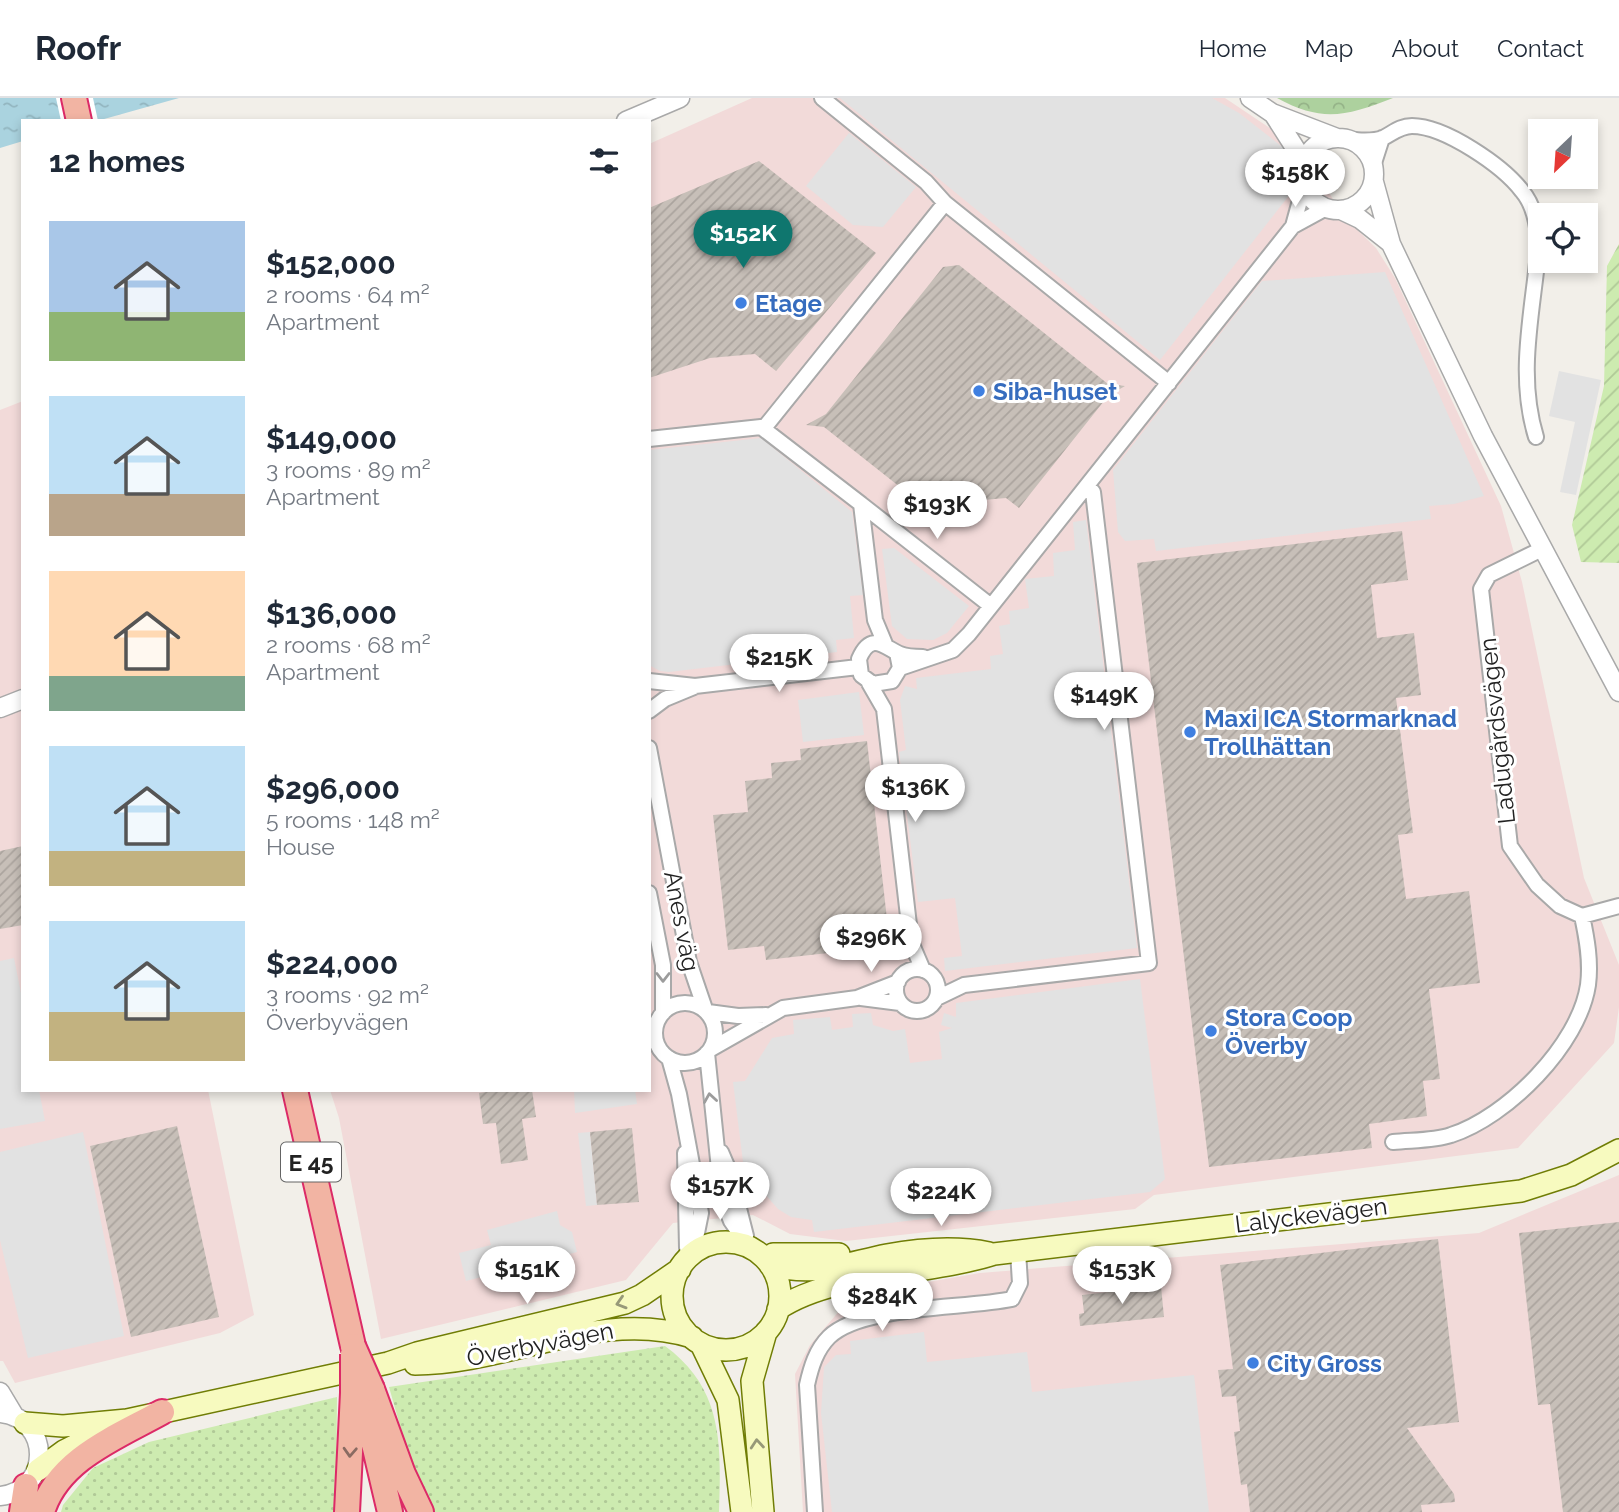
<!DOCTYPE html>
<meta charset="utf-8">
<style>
:root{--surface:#fff;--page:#f6f6f7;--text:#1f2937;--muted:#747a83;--line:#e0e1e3;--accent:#0f766e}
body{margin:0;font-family:Raleway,sans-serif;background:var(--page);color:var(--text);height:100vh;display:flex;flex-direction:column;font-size:26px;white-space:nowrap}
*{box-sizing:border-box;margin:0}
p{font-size:23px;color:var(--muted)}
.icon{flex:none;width:38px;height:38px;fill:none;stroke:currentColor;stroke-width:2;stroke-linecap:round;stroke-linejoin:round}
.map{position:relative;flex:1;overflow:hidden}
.sheet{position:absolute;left:21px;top:21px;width:630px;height:973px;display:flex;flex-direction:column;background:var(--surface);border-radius:0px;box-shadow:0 4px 10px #0003}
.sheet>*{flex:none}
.needle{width:46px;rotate:205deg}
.controls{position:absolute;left:1528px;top:21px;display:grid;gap:14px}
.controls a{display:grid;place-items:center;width:70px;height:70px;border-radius:0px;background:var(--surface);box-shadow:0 4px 10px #0003;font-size:35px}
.price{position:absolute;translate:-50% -60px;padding:0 16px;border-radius:24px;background:#fff;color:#222;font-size:23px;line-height:46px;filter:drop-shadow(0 2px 4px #0008)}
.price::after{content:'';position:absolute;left:50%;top:42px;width:21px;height:16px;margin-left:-10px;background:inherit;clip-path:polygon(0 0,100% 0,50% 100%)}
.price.selected{background:var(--accent);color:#fff}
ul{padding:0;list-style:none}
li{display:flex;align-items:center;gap:21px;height:175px;padding:0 28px}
li span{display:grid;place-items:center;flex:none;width:196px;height:140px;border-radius:0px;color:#555}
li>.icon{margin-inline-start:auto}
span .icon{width:84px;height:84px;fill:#fffc;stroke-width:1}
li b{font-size:30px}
h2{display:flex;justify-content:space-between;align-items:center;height:84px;padding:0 28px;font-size:30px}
header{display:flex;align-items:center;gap:42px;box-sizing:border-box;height:98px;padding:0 35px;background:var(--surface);border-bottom:2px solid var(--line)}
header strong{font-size:33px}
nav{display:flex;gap:38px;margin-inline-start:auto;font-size:24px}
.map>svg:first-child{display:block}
</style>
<header>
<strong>Roofr</strong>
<nav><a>Home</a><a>Map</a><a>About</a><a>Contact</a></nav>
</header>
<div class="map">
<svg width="1619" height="1414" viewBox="0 0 1619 1414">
<defs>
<pattern id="grass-dots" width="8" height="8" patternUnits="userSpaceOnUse" patternTransform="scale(1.75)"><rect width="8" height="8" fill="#cdebb0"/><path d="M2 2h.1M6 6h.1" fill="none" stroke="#b0c997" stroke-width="1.8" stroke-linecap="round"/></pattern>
<pattern id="forest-crowns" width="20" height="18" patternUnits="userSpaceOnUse" patternTransform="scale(1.75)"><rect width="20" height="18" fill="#add19e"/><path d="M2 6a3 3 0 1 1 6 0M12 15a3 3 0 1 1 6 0" fill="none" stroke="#95b388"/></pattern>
<pattern id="garden-furrows" width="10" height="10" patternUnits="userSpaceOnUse" patternTransform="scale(1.75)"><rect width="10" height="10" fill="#cdebb0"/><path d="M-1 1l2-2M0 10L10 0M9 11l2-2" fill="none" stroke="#b0c997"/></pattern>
<pattern id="water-ripples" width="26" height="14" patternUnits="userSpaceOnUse" patternTransform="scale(1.75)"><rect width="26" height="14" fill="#aad3df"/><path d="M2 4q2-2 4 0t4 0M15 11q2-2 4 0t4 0" fill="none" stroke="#92b5bf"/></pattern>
<pattern id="building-hatch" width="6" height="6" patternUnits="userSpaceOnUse" patternTransform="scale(1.75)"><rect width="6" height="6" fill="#c7bfb8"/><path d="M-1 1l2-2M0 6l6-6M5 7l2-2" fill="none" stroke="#aba49e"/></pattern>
</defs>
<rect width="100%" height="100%" fill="#f2efe9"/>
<path fill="#f2dad9" d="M 752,0 L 1225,0 L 1304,53 L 1343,118 L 1376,150 L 1395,180 L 1501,408 L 1522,484 L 1584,780 L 1619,867 L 1619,909 L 1614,945 L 1518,1050 L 1154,1097 L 1135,1111 L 846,1143 L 790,1136 L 753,1117 L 673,1125 L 626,1182 L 381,1241 L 339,1020 L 330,992 L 649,992 L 649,46 Z
M 23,303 L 23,992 L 208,992 L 254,1217 L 220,1235 L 15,1285 L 3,1263 L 0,1263 L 0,312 Z
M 1619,1077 L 1619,1414 L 803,1414 L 795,1276 L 810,1247 L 853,1197 L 980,1175 L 1479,1135 Z"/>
<path fill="url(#grass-dots)" d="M 665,1248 C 724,1291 721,1348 719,1414 L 432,1414 L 411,1366 L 389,1289 Z
M 337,1299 L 336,1414 L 61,1414 L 63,1407 L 93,1370 L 149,1344 Z"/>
<path fill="url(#forest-crowns)" d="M 1277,0 L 1393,0 C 1346,18 1323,25 1277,0 Z"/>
<path fill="url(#garden-furrows)" d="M 1619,146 L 1619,465 L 1581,464 L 1572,427 L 1604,288 L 1607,168 Z"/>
<path fill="#e2e2e2" d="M 840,0 L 1212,0 L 1239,15 L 1294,58 L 1297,67 L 1289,78 L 1298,86 L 1160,262 Z
M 849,35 L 916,89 L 883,129 L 853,127 L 806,88 Z
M 1385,174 L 1484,398 L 1454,406 L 1429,408 L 1431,421 L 1156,453 L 1154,441 L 1125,443 L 1118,434 L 1113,372 L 1262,183 Z
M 1559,273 L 1601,282 L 1576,397 L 1560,394 L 1575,324 L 1549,318 Z
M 761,340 L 852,414 L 863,497 L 850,498 L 854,540 L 836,542 L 837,554 L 669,574 L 660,573 L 649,567 L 649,352 Z
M 1086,422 L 1137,850 L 945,873 L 944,860 L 962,858 L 955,800 L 918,804 L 899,654 L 906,652 L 900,602 L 905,588 L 917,591 L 916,580 L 991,571 L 990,558 L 1003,556 L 999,528 L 1010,526 L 1009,513 L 1029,510 L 1025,481 L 1054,478 L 1053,455 L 1075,452 L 1073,424 Z
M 894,450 L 969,508 L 947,535 L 933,542 L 907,541 L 892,528 L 882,451 Z
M 859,594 L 864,637 L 803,644 L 798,602 Z
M 14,860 L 23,905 L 23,992 L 39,992 L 45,1023 L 0,1031 L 0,863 Z
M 1140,881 L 1165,1081 L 1150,1094 L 814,1134 L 812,1122 L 791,1119 L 778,1111 L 744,1072 L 733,984 L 745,983 L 772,940 L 794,936 L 793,922 L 830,919 L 832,932 L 853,929 L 852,916 L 871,915 L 873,927 L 893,933 L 905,931 L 910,965 L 942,961 L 939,934 L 952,930 L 941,927 L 944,915 L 956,919 L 956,905 Z
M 574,992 L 635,992 L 637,1006 L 575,1015 Z
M 83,1034 L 124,1238 L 28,1260 L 0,1142 L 0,1054 Z
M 590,1034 L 597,1107 L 586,1108 L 578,1035 Z
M 557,1113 L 560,1127 L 572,1134 L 577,1154 L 466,1183 L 459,1155 L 491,1147 L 487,1132 Z
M 924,1234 L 927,1264 L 1027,1254 L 1032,1294 L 1194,1277 L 1209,1414 L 832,1414 L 821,1315 L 824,1269 L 836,1257 L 851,1256 L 850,1243 Z"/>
<path fill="url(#water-ripples)" d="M 0,0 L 179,0 L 97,23 L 23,23 L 23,43 L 0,50 Z"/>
<path fill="#fff" d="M 56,0 L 93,0 L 98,23 L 61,23 Z"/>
<path fill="url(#building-hatch)" d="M 759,63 L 876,155 L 776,273 L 755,256 L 710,260 L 649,280 L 649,110 Z
M 959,167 L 1108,286 L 1125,288 L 1108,298 L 1019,410 L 1006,400 L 983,402 L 978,409 L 972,403 L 949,406 L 938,419 L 824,329 L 806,327 L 826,316 L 943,169 Z
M 1402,433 L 1408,482 L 1371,487 L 1377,540 L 1414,535 L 1421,597 L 1396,600 L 1413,735 L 1398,737 L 1406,801 L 1469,793 L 1480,885 L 1429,891 L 1440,981 L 1423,983 L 1427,1018 L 1369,1026 L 1372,1050 L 1209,1069 L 1137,465 Z
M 867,643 L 890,848 L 766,862 L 764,848 L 728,852 L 713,717 L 748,714 L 745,683 L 772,680 L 771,665 L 801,662 L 800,651 Z
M 23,748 L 23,827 L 0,831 L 0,753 Z
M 501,992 L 532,992 L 536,1019 L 522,1021 L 528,1062 L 501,1066 L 496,1025 L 483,1026 L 479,995 Z
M 177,1028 L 219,1219 L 131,1239 L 90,1048 Z
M 632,1030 L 639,1104 L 597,1107 L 590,1034 Z
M 1619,1124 L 1619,1414 L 1563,1414 L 1550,1306 L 1538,1307 L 1519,1135 Z
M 1438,1141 L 1459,1324 L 1407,1330 L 1454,1396 L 1455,1404 L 1421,1407 L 1422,1414 L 1250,1414 L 1247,1386 L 1241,1387 L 1234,1334 L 1240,1333 L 1236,1298 L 1222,1299 L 1218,1272 L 1233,1271 L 1220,1167 Z
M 1161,1188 L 1164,1219 L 1080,1228 L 1079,1216 L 1084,1215 L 1082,1197 Z"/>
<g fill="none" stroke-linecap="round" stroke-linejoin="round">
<defs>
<path id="minor" d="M 822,0 L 926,84 L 945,105 L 1169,285
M 1350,42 C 1360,42 1373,44 1383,40 C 1393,35 1400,28 1412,28 C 1445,28 1503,68 1522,93 C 1534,107 1537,126 1539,144 C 1534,210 1516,274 1536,339
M 1373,68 L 1382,40
M 1293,128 L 1326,110
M 764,330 L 945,105
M 649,341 L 761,329 L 861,406 L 875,522 L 885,546
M 861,406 L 991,508
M 897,555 L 900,570 L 892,583 L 873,586 L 861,577 L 859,561 C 871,533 884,549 900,556 C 907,559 916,559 923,559
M 900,570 L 953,552 L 969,536 L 1293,128 L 1304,88
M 649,583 L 695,588 L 858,569
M 869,585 L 884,611 L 911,844 L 923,872
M 649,613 L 665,601 L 694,589
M 649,650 L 689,864 L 705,911
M 649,795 L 663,867 L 663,915
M 1582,818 L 1619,808
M896 892a21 21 0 1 1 42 0a21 21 0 1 1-42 0Z
M 861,900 L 900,905
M 937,900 L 964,887 L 1149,865 L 1093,394 L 1087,388
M655 935a30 30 0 1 1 60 0a30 30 0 1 1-60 0Z
M 708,914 L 738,918 L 766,917
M 711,951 L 783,910 L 857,900 L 898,884
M 707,955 L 722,1100 L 731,1123 L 749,1149
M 669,960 L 679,996 L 701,1115 L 696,1140 L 685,1163
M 1393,1044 C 1411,1042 1434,1043 1451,1037 C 1507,1019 1579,947 1588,887 C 1591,864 1587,841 1582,818 L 1560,808 L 1537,787 L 1510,748 L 1481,491 L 1489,477 L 1542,451
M 721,1054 L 730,1075 L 746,1138
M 685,1055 L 687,1150
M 815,1414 L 807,1287 C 811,1269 816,1252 829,1239 C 862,1207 964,1211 1012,1201 L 1020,1185 L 1018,1153"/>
<path id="tertiary" d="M 1250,0 L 1272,15 L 1337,40
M 1274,17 L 1304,64
M 626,23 L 680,0
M1302 76a36 36 0 1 1 72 0a36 36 0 1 1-72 0Z
M 1374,84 L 1391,146 L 1483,338 L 1619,594
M 1341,112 L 1360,121 L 1389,144
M 0,610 L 23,601
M 0,1294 L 15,1319
M 0,1315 C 52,1320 52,1393 0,1398"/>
<path id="secondary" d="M672 1198a54 54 0 1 1 108 0a54 54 0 1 1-108 0Z
M 773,1156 L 839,1156
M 770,1167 C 815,1179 843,1166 887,1157 C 920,1151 955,1148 989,1155
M 778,1211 C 833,1174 929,1177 994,1156 L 1521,1093 L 1571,1077 L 1619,1052
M 701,1246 L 728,1302 L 742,1414
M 415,1266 C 508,1266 599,1210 692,1239
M 25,1325 L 63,1328 L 127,1322 L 388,1265 L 417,1255 L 625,1205 L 642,1197 L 680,1171
M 38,1372 L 64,1353 L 108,1331
M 763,1414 L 752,1283 L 766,1234"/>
<path id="trunk" d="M 74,0 L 79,23
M 295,992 L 353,1248
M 372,1291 L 403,1376 L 421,1414
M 367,1316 L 390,1414
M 22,1414 L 26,1388
M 42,1414 C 58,1361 117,1339 162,1314
M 347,1414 L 353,1295"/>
</defs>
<use href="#minor" stroke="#a9a9a9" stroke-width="18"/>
<use href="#tertiary" stroke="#a9a9a9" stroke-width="21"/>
<use href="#secondary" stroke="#707d05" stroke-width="24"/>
<use href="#trunk" stroke="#dc2a67" stroke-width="28"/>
<use href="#minor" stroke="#fff" stroke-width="14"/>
<use href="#tertiary" stroke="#fff" stroke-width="18"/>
<use href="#secondary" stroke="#f7fabf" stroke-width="21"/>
<use href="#trunk" stroke="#f2b4a3" stroke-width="24"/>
<defs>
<path id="trunk-bridge" d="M 353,1248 L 372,1291
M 353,1295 L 353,1256"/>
</defs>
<use href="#trunk-bridge" stroke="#dc2a67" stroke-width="28" stroke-linecap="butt"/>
<use href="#trunk-bridge" stroke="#f2b4a3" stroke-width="24"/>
</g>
<defs><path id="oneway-chevron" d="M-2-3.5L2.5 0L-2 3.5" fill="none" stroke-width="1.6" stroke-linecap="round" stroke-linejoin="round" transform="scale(1.75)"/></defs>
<g stroke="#9c9c9c">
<use href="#oneway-chevron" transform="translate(663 879) rotate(90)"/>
<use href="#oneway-chevron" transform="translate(710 1000) rotate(-99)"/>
</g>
<g stroke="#979978">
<use href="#oneway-chevron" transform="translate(621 1205) rotate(163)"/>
<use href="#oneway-chevron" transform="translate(757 1346) rotate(-95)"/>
</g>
<use stroke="#8a6b62" href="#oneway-chevron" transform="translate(350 1354) rotate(93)"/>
<g fill="#3f7fe0" stroke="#fff" stroke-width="2.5">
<circle cx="741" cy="205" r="7"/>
<circle cx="979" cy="293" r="7"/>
<circle cx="1190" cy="634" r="7"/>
<circle cx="1211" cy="933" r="7"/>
<circle cx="1253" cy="1265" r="7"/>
</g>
<g text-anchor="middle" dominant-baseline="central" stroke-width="6" stroke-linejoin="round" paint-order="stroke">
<rect fill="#fff" stroke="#646464" stroke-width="2" x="281" y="1044.5" width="60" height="39" rx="5"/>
<g font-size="23" font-weight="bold" fill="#222">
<text x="311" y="1064">E 45</text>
</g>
<g font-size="24" font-weight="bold" fill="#366cbe" stroke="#fff" text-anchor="start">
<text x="755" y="205">Etage</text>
<text x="993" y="293">Siba-huset</text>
<text x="1204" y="620">Maxi ICA Stormarknad<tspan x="1204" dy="28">Trollhättan</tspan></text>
<text x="1225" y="919">Stora Coop<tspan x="1225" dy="28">Överby</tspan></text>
<text x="1267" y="1265">City Gross</text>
</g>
<g font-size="24" fill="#222" stroke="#fff">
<text transform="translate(1497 633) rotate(-96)">Ladugårdsvägen</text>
<text transform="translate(682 823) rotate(79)">Anes väg</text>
<text transform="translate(1311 1117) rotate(-7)">Lalyckevägen</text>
<text transform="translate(540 1246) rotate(-11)">Överbyvägen</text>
</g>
</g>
</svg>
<div class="controls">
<a><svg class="needle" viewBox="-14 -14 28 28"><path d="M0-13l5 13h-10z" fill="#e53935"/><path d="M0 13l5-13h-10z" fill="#747a83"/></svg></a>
<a><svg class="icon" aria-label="locate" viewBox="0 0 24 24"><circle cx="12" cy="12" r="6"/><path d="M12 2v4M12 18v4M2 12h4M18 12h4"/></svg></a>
</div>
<b class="price" style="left:1295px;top:111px">$158K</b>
<b class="price selected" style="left:743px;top:172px">$152K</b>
<b class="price" style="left:937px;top:443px">$193K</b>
<b class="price" style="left:779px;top:596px">$215K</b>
<b class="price" style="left:1104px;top:634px">$149K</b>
<b class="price" style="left:915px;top:726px">$136K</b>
<b class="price" style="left:871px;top:876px">$296K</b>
<b class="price" style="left:720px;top:1124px">$157K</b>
<b class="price" style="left:941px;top:1130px">$224K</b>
<b class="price" style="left:527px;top:1208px">$151K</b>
<b class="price" style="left:1122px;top:1208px">$153K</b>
<b class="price" style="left:882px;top:1235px">$284K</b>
<section class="sheet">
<h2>12 homes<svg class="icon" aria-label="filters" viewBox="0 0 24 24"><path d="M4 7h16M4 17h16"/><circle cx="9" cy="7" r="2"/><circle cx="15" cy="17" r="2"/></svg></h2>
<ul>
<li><span style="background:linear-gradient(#a9c7e8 65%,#8fb573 0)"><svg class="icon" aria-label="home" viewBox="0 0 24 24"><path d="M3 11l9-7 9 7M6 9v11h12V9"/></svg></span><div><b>$152,000</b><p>2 rooms · 64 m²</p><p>Apartment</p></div></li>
<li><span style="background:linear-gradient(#bfe0f5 70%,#b9a48a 0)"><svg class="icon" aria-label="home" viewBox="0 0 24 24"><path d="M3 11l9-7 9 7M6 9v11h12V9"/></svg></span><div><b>$149,000</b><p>3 rooms · 89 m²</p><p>Apartment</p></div></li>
<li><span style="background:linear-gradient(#ffd9b3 75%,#7fa58c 0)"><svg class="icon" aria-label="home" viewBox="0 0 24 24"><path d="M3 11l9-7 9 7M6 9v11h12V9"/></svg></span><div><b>$136,000</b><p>2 rooms · 68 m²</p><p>Apartment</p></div></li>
<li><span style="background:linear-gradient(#bfe0f5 75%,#c2b280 0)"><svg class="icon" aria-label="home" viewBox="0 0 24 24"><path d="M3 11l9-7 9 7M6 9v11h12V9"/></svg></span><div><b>$296,000</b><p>5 rooms · 148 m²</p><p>House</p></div></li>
<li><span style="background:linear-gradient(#bfe0f5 65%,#c2b280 0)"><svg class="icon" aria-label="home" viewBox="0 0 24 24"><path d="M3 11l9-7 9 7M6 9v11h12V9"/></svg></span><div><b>$224,000</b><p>3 rooms · 92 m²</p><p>Överbyvägen</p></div></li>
</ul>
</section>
</div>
